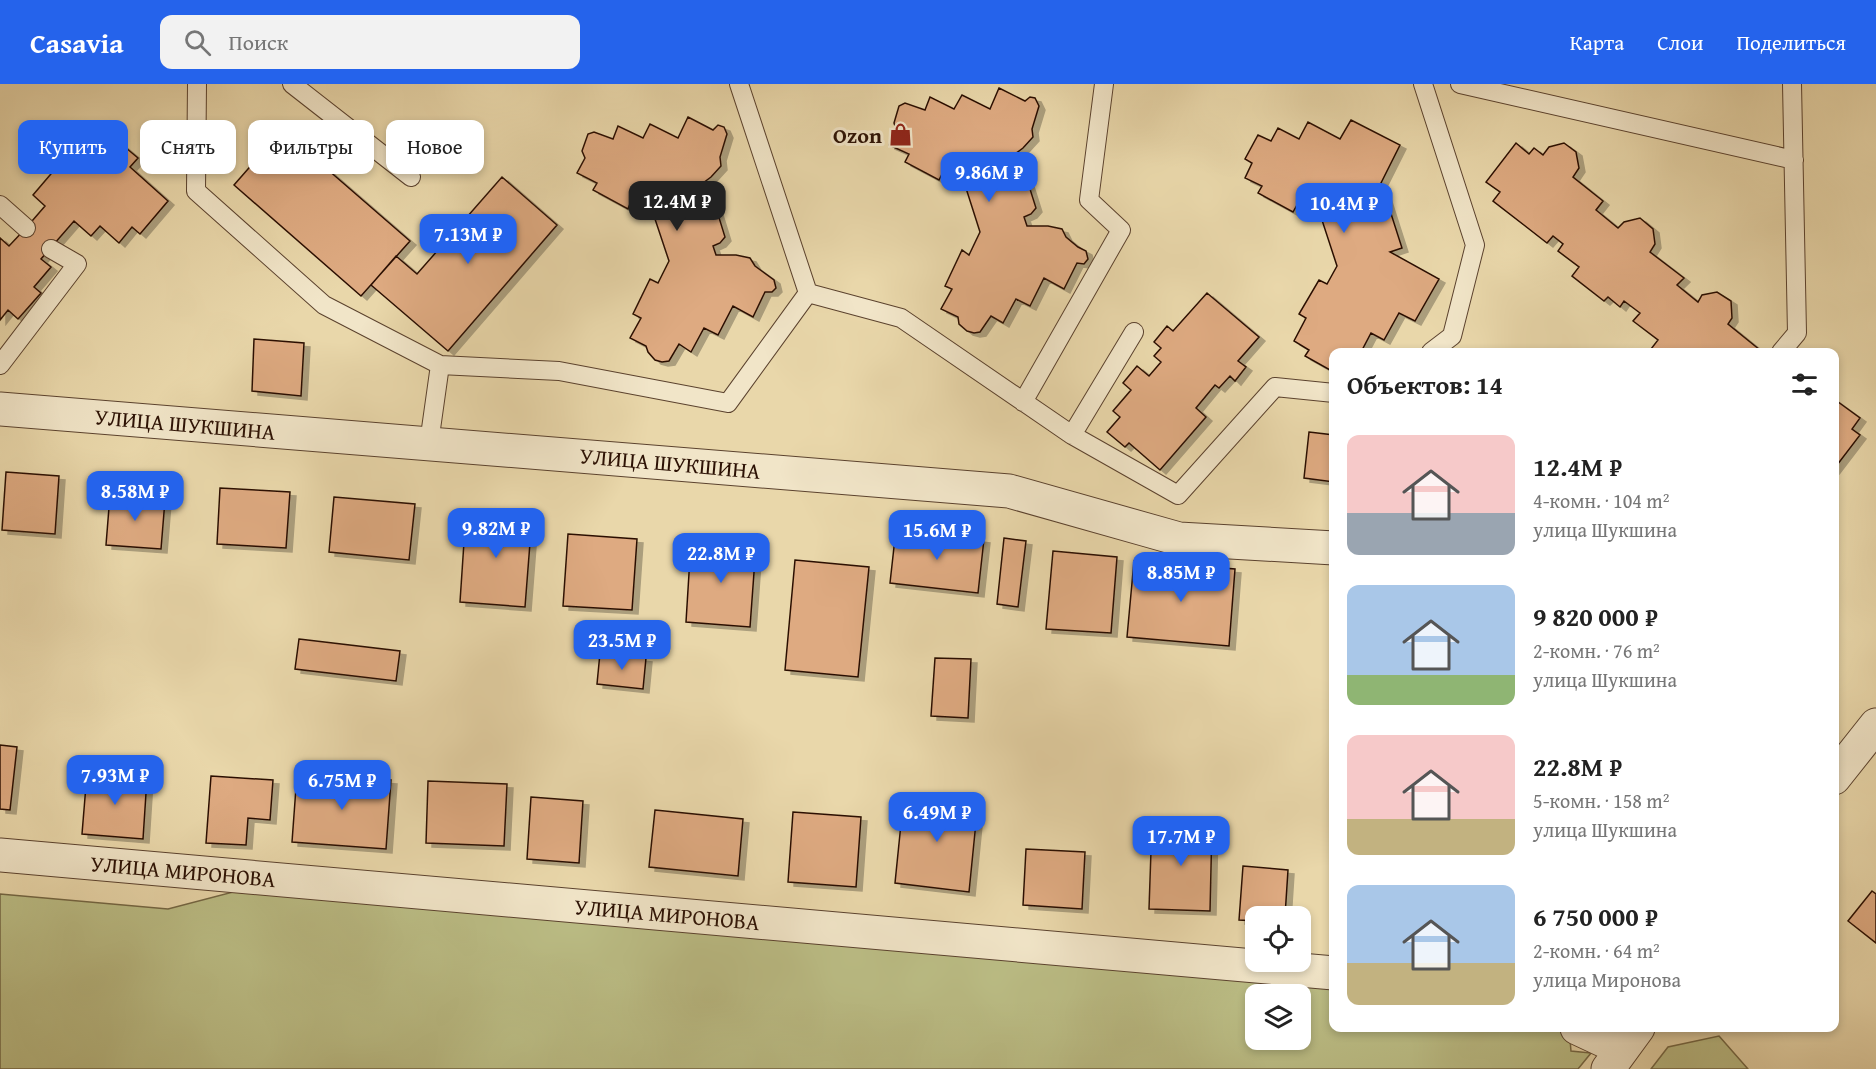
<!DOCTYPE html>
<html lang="ru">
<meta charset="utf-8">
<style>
:root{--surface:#fff;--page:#f2f2f2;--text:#222;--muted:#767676;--accent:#2563eb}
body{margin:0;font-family:"Gentium Book Plus",serif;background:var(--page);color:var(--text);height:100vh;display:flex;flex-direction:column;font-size:22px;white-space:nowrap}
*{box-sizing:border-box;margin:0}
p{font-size:20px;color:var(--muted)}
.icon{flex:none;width:33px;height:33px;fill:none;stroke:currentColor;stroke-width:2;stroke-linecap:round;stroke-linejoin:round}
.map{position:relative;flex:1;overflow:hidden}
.sheet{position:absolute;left:1329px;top:264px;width:510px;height:684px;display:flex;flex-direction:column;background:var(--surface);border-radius:12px;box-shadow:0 3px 9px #0003}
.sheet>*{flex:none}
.hud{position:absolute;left:18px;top:36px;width:570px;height:54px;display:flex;gap:12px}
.fabs{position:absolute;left:1245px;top:822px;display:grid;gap:12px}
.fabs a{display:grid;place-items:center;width:66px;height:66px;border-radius:12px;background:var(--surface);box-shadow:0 3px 9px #0003;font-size:30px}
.price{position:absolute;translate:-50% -51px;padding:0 14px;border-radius:12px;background:var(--accent);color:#fff;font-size:20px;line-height:39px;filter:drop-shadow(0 2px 3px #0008)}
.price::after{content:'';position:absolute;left:50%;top:36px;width:18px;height:14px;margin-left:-9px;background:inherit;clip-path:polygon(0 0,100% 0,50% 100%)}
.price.on{background:#222;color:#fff}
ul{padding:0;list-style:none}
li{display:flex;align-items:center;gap:18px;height:150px;padding:0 18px}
li span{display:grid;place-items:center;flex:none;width:168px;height:120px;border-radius:12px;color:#555}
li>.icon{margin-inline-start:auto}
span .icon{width:72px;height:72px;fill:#fffc;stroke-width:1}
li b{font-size:26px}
h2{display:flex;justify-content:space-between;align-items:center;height:72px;padding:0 18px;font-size:26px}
.tag{padding:0 21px;border-radius:12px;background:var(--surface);box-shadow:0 3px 9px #0003;font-size:21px;line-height:54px}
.tag.on{background:var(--accent);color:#fff}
header{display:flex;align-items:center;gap:36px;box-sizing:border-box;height:84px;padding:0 30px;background:var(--accent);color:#fff}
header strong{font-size:28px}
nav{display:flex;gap:33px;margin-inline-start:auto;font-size:21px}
.search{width:420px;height:54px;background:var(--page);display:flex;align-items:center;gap:15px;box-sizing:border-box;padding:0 21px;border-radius:12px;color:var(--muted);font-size:22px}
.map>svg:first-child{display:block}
</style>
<header>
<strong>Casavia</strong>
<div class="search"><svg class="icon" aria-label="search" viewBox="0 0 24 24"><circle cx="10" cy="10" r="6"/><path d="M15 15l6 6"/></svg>Поиск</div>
<nav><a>Карта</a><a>Слои</a><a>Поделиться</a></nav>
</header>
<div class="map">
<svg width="1876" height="985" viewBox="0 0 1876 985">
<defs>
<filter id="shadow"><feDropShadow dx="6" dy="4" stdDeviation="0" flood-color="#0004"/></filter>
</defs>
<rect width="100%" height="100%" fill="#e9d7aa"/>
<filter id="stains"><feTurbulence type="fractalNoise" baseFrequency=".00333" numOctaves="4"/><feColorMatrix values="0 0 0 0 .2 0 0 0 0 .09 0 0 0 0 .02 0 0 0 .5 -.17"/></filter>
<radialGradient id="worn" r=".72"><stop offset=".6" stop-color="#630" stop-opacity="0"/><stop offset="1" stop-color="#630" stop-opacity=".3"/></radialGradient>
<path fill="#bbbd85" stroke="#746744" stroke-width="1.5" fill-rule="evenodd" d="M 279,796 L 1333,889 L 1334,944 L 1569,944 L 1571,967 L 1591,969 L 1578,985 L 0,985 L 0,810 L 168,825 ZM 1256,910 L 1300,910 L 1300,956 L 1256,956 Z
M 1719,952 L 1748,985 L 1651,985 L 1668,963 Z"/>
<path fill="#deaa81" stroke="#2c1104" stroke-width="1.5" filter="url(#shadow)" d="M 999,4 L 1025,17 L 1030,13 L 1035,14 L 1039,22 L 1032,45 L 1033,53 L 1023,64 L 1007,76 L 1010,85 L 1017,83 L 1024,86 L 1036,124 L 1031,130 L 1024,133 L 1027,142 L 1048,142 L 1062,145 L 1066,153 L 1078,163 L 1086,167 L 1088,175 L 1084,180 L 1077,179 L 1064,205 L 1044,194 L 1030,222 L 1016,215 L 1003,239 L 991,232 L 980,248 L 974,249 L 967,247 L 959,240 L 958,233 L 941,225 L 952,205 L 945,202 L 962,166 L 969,171 L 980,148 L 965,101 L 943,88 L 939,96 L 905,78 L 909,70 L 889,61 L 896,45 L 894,39 L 899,22 L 905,19 L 925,26 L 930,13 L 954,25 L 962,11 L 990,25 Z
M 688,33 L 713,46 L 718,41 L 724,43 L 727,50 L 720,73 L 721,82 L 711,93 L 695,105 L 698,114 L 705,112 L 713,114 L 725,153 L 720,159 L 713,162 L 716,171 L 736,171 L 750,174 L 755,182 L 774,196 L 776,204 L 772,208 L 765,208 L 753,233 L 733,222 L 718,251 L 704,244 L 691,268 L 679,260 L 669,277 L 662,278 L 655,276 L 648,268 L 646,262 L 630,254 L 641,234 L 633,230 L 650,195 L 658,199 L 669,177 L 653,129 L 631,117 L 628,125 L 593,106 L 597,99 L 577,89 L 585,74 L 582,67 L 588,50 L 594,48 L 613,55 L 618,42 L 643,54 L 650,40 L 678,54 Z
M 1351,36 L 1400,61 L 1373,115 L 1385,111 L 1402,164 L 1390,168 L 1439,195 L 1415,237 L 1399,229 L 1384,256 L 1371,249 L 1361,268 L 1334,268 L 1334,279 L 1330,286 L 1305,272 L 1309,266 L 1294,257 L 1306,234 L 1299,230 L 1319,196 L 1327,200 L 1337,182 L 1321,133 L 1297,121 L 1293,128 L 1258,109 L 1262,102 L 1245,94 L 1252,79 L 1245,75 L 1258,51 L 1271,57 L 1278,44 L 1299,55 L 1308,38 L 1340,55 Z
M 282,46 L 410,157 L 361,212 L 234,101 Z
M 107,48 L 138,74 L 130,83 L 168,117 L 140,150 L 132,143 L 119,159 L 100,142 L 91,152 L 74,137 L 41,175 L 51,183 L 34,203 L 41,209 L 18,235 L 8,226 L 0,236 L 0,154 L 9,162 L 26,144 L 45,122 L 33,111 L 85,50 L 96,60 Z
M 1516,59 L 1529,70 L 1534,64 L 1543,71 L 1549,63 L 1564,59 L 1576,68 L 1579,84 L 1573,93 L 1603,117 L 1596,126 L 1618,144 L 1624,138 L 1640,134 L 1653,145 L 1655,160 L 1650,168 L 1684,194 L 1677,201 L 1698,218 L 1702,211 L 1717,208 L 1731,217 L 1732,234 L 1728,240 L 1760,266 L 1758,268 L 1656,268 L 1651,265 L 1658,256 L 1633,237 L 1640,229 L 1624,217 L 1620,223 L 1608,213 L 1604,217 L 1572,192 L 1579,183 L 1558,167 L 1563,160 L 1553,152 L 1547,159 L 1493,117 L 1500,108 L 1486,98 Z
M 502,93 L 557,141 L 448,267 L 371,201 L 396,172 L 417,190 Z
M 1207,209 L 1259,253 L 1238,277 L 1246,283 L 1235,297 L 1230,292 L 1219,304 L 1215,301 L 1196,324 L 1206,333 L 1160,386 L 1129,359 L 1125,363 L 1107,348 L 1120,333 L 1113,327 L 1131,306 L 1123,299 L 1137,282 L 1149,292 L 1161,278 L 1154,272 L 1161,264 L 1154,258 L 1167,242 L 1173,247 Z
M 254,255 L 304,259 L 301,312 L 252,307 Z
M 1834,315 L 1860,334 L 1852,345 L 1860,351 L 1834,385 Z
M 1309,348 L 1334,351 L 1334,398 L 1304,394 Z
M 6,388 L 59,392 L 55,450 L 2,446 Z
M 220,404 L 290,408 L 286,464 L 217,460 Z
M 110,411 L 165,416 L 161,465 L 106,461 Z
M 334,413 L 415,420 L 409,476 L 329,468 Z
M 466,428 L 532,433 L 525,523 L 460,518 Z
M 896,445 L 984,455 L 978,509 L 890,499 Z
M 568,450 L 637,455 L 632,526 L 563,522 Z
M 1004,454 L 1026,457 L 1018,523 L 997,520 Z
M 691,457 L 756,461 L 750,543 L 686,538 Z
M 1053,467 L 1117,473 L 1111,549 L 1046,545 Z
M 795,476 L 869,483 L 858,593 L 785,586 Z
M 1134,477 L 1235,485 L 1229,562 L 1127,553 Z
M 299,555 L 400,567 L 396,597 L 295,585 Z
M 600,569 L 646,574 L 643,605 L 597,600 Z
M 935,574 L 971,575 L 968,634 L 931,632 Z
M 0,661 L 17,663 L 10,726 L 0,725 Z
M 87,689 L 147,694 L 143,755 L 82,750 Z
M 297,690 L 391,696 L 386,765 L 292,758 Z
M 211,692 L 273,696 L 270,736 L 248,734 L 246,761 L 206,759 Z
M 428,697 L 507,700 L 504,762 L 426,759 Z
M 904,710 L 978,718 L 969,808 L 895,799 Z
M 531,713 L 583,717 L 579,779 L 527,775 Z
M 655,726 L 743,735 L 738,792 L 649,783 Z
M 793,728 L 861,733 L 856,803 L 788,798 Z
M 1152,738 L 1212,741 L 1210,827 L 1149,825 Z
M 1026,765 L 1085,768 L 1082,825 L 1023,821 Z
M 1243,782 L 1288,786 L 1285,832 L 1256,832 L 1256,837 L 1239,836 Z
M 1872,807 L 1876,810 L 1876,859 L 1848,837 Z"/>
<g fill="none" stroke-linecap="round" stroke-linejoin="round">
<defs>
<path id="service" d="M 197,0 L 196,107 L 324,221 L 440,281 L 559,287 L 728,319 L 808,209 L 739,0
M 292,0 L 411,93
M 1423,0 L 1475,161 L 1452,252 L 1431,268
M 1460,0 L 1794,76
M 0,121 L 26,144
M 808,209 L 901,234 L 1072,351
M 1134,248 L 1072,351 L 1178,411 L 1275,303 L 1334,309
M 1781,268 L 1797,249 L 1792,0
M 0,281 L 77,180 L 51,165
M 1023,318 L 1121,146 L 1089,116 L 1104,0
M 429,359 L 440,281"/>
<path id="minor" d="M 0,325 L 1009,407 L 1179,455 L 1334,464
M 0,771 L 1334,889
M 1577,944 L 1622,965"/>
<path id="tertiary" d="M 1834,694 L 1876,641
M 1608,985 L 1638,944"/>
</defs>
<use href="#service" stroke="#5b422e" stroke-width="20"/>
<use href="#minor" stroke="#5b422e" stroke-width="35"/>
<use href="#tertiary" stroke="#5b422e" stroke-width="35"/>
<use href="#service" stroke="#f1e5c8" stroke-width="18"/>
<use href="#minor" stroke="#f1e5c8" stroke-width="33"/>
<use href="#tertiary" stroke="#f1e5c8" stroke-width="33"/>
</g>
<defs>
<symbol id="shop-bare" viewBox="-9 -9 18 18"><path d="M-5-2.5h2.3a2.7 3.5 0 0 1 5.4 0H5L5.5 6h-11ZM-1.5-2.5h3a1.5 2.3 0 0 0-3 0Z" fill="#8f2418" stroke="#f1e5c8" stroke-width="2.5" paint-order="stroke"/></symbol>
</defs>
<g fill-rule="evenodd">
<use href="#shop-bare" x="884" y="34" width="33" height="33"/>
</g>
<g text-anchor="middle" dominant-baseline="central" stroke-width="6" stroke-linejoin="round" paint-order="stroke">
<g font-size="22" font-weight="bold" fill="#2c1104" stroke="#f1e5c8" text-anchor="end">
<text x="882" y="51">Ozon</text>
</g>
<g font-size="22" fill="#2c1104" stroke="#f1e5c8">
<text transform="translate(185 340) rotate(5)">УЛИЦА ШУКШИНА</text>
<text transform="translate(670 379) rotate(5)">УЛИЦА ШУКШИНА</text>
<text transform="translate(183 787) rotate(5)">УЛИЦА МИРОНОВА</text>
<text transform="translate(667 830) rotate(5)">УЛИЦА МИРОНОВА</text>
</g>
</g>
<rect width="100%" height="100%" filter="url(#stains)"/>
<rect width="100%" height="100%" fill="url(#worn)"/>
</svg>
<div class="fabs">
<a><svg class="icon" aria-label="locate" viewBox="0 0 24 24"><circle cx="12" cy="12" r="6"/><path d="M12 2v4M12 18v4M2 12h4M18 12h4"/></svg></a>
<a><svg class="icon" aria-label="layers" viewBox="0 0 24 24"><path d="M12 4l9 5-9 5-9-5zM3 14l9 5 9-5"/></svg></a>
</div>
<b class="price" style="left:989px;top:119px">9.86M ₽</b>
<b class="price on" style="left:677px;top:148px">12.4M ₽</b>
<b class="price" style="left:1344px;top:150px">10.4M ₽</b>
<b class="price" style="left:468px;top:181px">7.13M ₽</b>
<b class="price" style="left:135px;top:438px">8.58M ₽</b>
<b class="price" style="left:496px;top:475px">9.82M ₽</b>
<b class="price" style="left:937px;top:477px">15.6M ₽</b>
<b class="price" style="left:721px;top:500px">22.8M ₽</b>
<b class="price" style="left:1181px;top:519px">8.85M ₽</b>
<b class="price" style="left:622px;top:587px">23.5M ₽</b>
<b class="price" style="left:115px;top:722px">7.93M ₽</b>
<b class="price" style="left:342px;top:727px">6.75M ₽</b>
<b class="price" style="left:937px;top:759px">6.49M ₽</b>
<b class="price" style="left:1181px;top:783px">17.7M ₽</b>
<div class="hud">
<a class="tag on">Купить</a>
<a class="tag">Снять</a>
<a class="tag">Фильтры</a>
<a class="tag">Новое</a>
</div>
<section class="sheet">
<h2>Объектов: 14<svg class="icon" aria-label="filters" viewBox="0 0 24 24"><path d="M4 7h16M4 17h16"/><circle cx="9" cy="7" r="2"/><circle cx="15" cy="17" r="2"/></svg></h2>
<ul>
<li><span style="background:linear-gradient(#f6c9c9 65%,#9aa5b1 0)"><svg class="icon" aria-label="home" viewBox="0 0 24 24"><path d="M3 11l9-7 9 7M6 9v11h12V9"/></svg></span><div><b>12.4M ₽</b><p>4-комн. · 104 m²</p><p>улица Шукшина</p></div></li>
<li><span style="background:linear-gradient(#a9c7e8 75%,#8fb573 0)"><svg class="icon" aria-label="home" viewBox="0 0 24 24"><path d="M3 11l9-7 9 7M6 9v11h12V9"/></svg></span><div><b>9 820 000 ₽</b><p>2-комн. · 76 m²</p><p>улица Шукшина</p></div></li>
<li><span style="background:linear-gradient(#f6c9c9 70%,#c2b280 0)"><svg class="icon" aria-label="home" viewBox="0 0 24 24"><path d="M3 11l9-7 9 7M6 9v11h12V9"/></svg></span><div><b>22.8M ₽</b><p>5-комн. · 158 m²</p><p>улица Шукшина</p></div></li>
<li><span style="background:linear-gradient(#a9c7e8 65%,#c2b280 0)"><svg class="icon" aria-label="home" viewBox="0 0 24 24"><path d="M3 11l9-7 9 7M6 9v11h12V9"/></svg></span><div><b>6 750 000 ₽</b><p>2-комн. · 64 m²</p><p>улица Миронова</p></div></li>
</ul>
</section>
</div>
